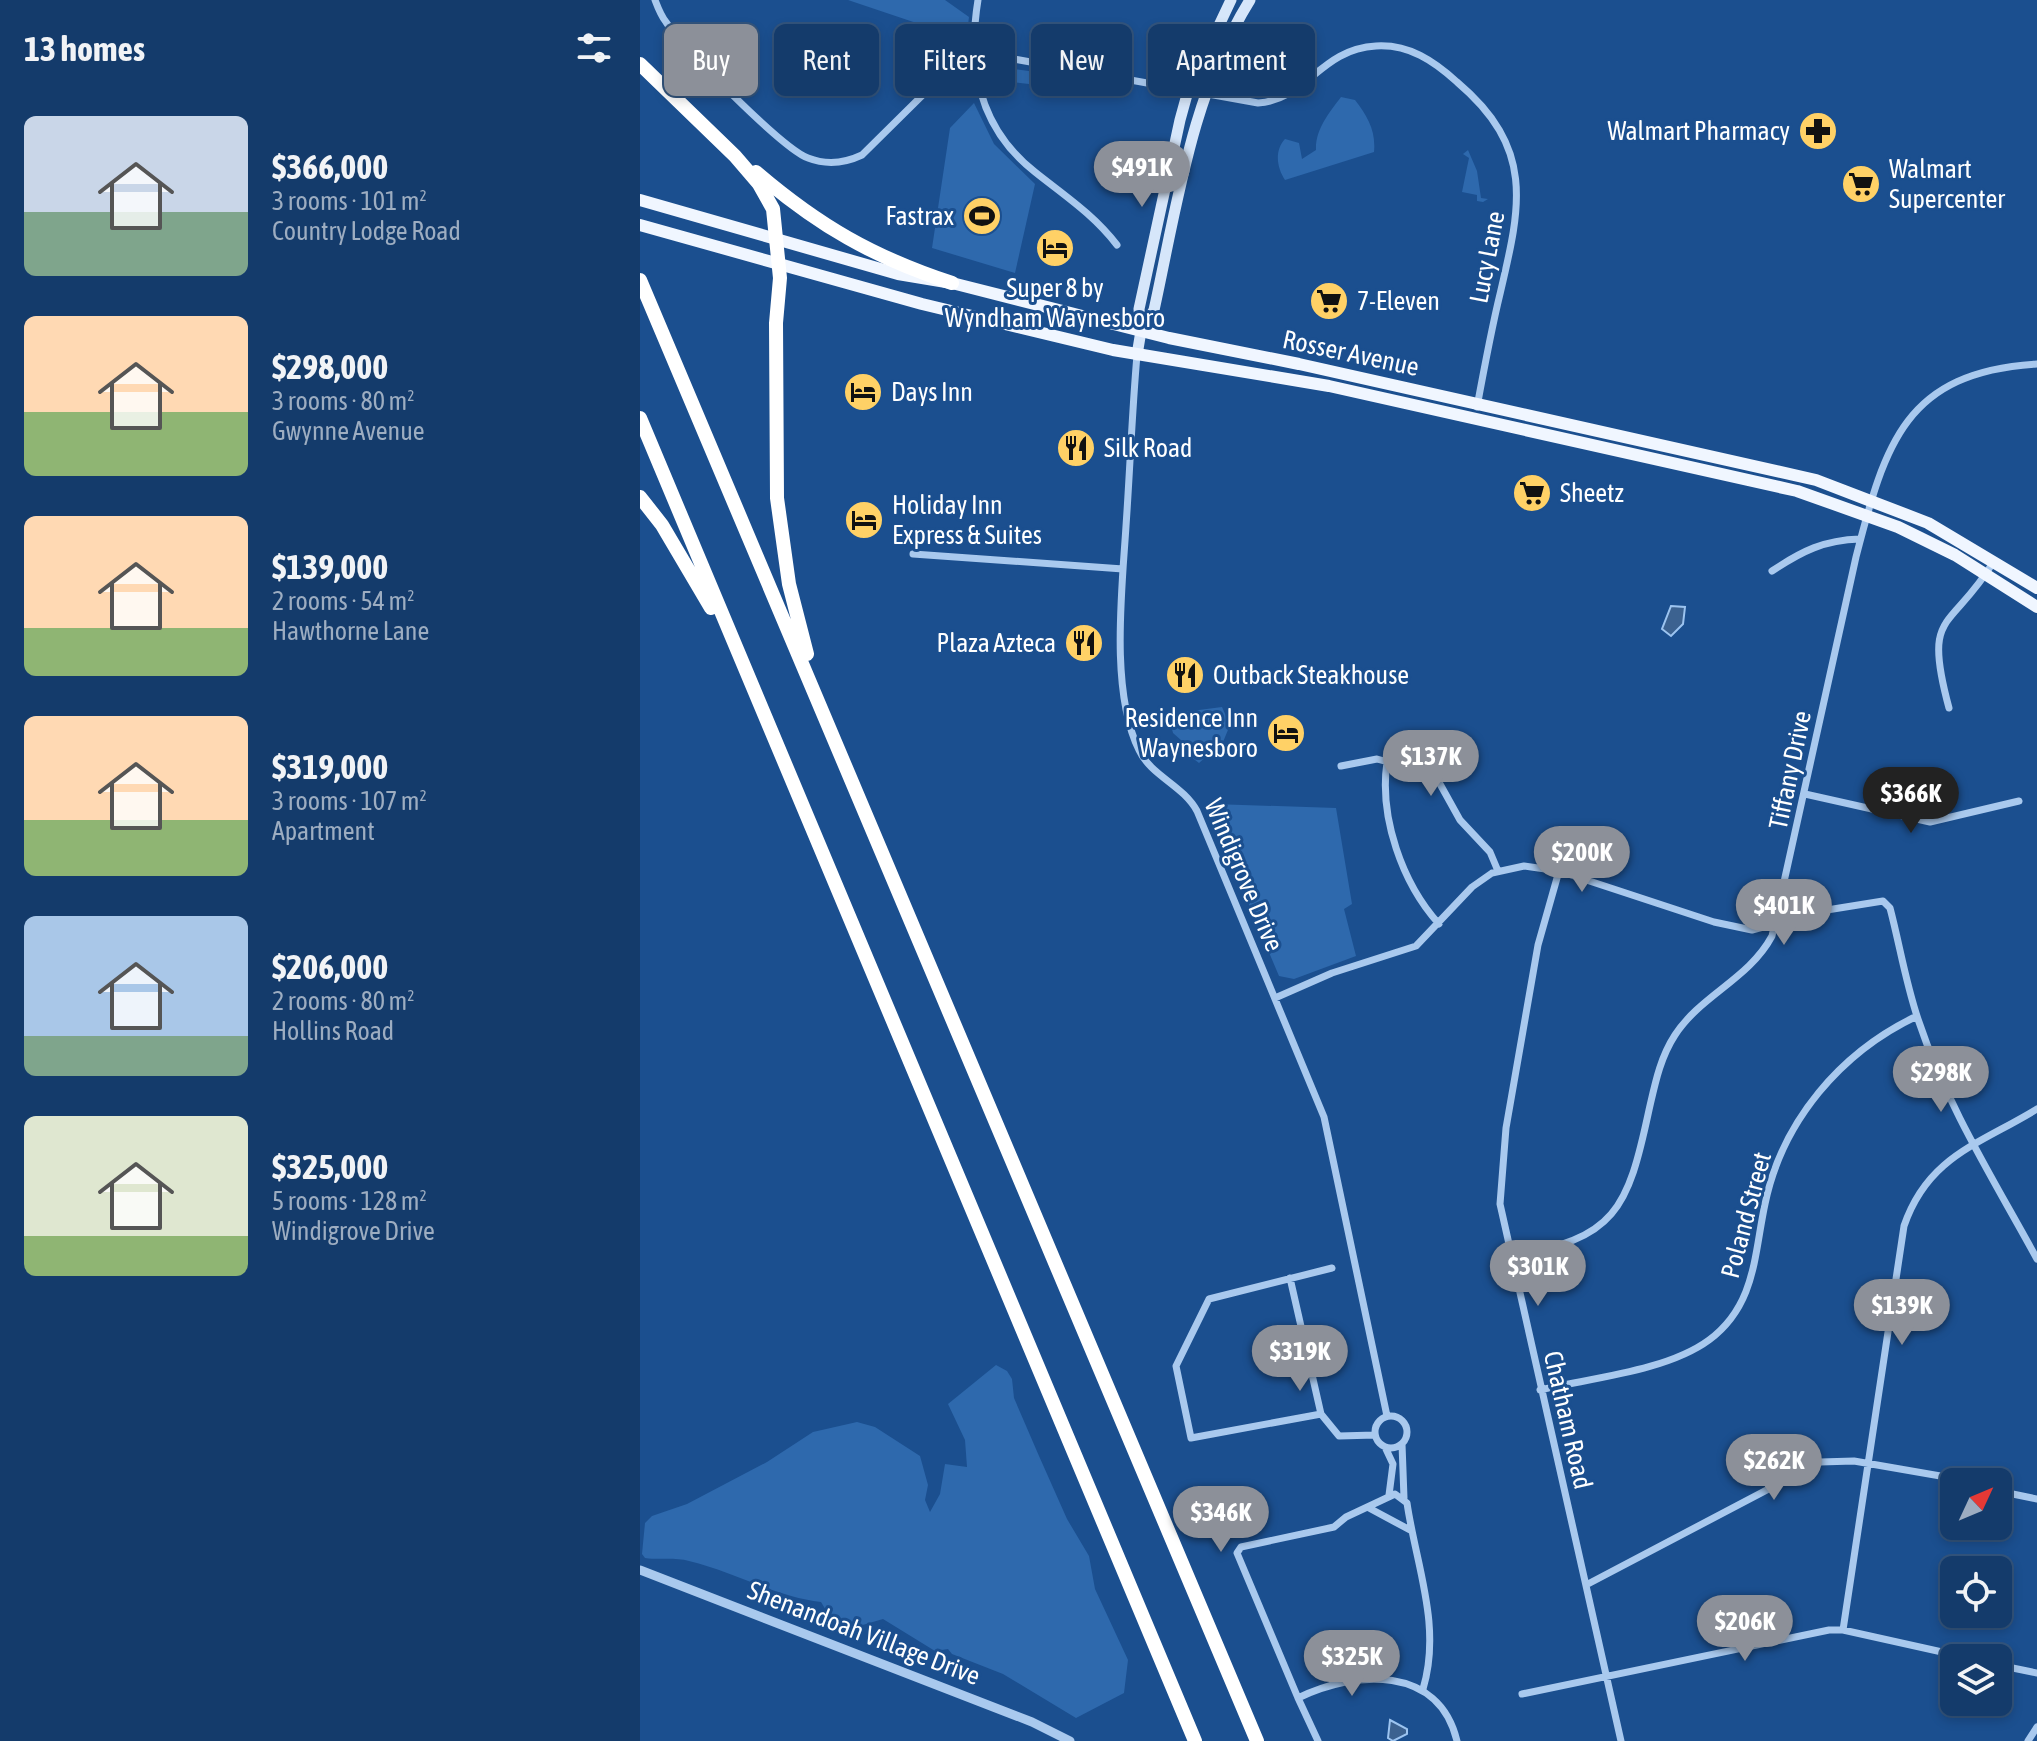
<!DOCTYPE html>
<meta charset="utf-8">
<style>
:root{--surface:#143b6b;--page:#214673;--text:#f1f3f6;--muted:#9dadc1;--line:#33557e;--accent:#8c9099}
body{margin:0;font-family:"Asap Condensed",sans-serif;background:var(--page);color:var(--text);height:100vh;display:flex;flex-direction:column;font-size:30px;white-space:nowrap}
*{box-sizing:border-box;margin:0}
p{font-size:26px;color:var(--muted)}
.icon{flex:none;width:44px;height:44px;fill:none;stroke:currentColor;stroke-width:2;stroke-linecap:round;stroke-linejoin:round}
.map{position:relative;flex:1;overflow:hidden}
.sheet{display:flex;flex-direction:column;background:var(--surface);width:640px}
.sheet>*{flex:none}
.top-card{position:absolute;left:24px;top:24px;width:760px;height:72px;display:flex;gap:16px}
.needle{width:52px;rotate:46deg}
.controls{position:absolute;left:1300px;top:1468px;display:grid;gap:16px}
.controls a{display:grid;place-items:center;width:72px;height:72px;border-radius:12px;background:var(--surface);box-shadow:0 4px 12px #0003,0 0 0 2px var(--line);font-size:40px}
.price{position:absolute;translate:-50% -68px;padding:0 18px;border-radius:28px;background:var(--accent);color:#fff;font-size:26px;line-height:52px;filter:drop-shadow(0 2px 4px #0008)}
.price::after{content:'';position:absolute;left:50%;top:48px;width:24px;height:18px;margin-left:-12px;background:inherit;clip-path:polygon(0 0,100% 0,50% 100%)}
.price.on{background:#222;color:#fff}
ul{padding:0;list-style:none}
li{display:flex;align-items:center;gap:24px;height:200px;padding:0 24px}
li span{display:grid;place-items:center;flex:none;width:224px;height:160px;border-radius:12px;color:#555}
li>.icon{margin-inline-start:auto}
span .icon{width:96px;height:96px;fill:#fffc;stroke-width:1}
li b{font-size:34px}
h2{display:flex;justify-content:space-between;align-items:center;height:96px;padding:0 24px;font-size:34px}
.tag{padding:0 28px;border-radius:12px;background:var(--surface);box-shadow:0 4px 12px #0003,0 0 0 2px var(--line);font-size:28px;line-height:72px}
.tag.on{background:var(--accent);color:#fff}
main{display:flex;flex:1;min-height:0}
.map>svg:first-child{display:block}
</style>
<main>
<section class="sheet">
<h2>13 homes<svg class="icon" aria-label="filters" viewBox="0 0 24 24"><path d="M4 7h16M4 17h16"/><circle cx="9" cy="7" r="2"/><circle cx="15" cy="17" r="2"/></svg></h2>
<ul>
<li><span style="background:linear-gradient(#c9d6e8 60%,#7fa58c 0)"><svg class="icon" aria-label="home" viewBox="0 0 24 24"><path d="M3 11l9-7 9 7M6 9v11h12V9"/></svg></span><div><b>$366,000</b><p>3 rooms · 101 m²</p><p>Country Lodge Road</p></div></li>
<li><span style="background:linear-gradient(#ffd9b3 60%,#8fb573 0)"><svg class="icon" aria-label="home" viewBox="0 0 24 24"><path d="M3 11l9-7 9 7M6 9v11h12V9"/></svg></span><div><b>$298,000</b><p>3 rooms · 80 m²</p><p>Gwynne Avenue</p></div></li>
<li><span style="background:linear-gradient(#ffd9b3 70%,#8fb573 0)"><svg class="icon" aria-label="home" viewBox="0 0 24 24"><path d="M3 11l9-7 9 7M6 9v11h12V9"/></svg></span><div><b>$139,000</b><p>2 rooms · 54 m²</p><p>Hawthorne Lane</p></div></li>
<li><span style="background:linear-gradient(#ffd9b3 65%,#8fb573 0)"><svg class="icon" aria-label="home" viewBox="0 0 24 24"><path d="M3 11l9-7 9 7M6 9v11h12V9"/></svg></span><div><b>$319,000</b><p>3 rooms · 107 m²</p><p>Apartment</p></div></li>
<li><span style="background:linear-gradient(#a9c7e8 75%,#7fa58c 0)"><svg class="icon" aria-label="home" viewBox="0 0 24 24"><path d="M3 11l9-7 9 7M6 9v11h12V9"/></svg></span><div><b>$206,000</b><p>2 rooms · 80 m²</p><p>Hollins Road</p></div></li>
<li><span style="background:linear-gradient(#dfe7d0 75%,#8fb573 0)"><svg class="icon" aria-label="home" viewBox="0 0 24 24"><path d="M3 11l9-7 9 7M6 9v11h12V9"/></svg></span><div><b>$325,000</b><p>5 rooms · 128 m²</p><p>Windigrove Drive</p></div></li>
</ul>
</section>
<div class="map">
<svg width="1397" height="1741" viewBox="0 0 1397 1741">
<rect width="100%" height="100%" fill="#1b4f8f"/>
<path fill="#2e69ad" d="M 208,0 L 305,0 L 329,17 L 327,33 L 320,43 L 314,42 L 309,34 Z
M 360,67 L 410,74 L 412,78 L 406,86 L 371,82 L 349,88 L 350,73 Z
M 701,97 L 715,100 C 728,117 736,131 734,152 L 645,180 C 637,168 634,151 645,139 L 659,143 L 662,159 L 676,150 C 675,130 689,113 701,97 Z
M 334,103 L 354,144 L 395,184 L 375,273 L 292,248 L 310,128 Z
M 833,146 L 828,150 L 837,171 L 841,198 L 848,199 L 843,202 L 837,201 L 837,195 L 822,192 L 829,158 L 823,154 Z
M 582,707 L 590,725 L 583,742 L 559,763 L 538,747 L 542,741 L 533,733 L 528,714 Z
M 573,804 L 696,808 L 712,904 L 704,909 L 716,956 L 654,979 L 639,976 L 569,810 Z
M 356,1365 L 367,1371 L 372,1379 L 374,1398 L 399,1456 L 427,1519 L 449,1556 L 455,1589 L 488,1660 L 484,1693 L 436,1718 L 363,1674 L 312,1654 L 308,1649 L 295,1651 L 243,1619 L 209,1629 L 196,1627 L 181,1602 C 136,1597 95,1572 49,1561 C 36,1557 19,1560 5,1558 L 2,1554 L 5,1523 L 12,1516 L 47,1504 L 127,1462 L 173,1432 L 217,1422 L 235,1427 L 280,1456 L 288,1485 L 285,1500 L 290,1512 L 300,1494 L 305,1464 L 327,1467 L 325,1440 L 308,1404 Z"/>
<path fill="#3c6290" stroke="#9cc4f0" stroke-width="2" d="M 1031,606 L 1045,607 L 1043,624 L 1031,636 L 1022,629 Z
M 750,1720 L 767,1729 L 767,1734 L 753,1741 L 748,1738 Z"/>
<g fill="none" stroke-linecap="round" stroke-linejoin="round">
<path stroke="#a9c9ee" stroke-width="7" d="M 15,0 C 18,8 21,16 26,22 C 42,47 143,149 168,158 C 186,165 205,163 222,155 L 310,68 L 346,54 L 618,103 C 667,100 680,49 736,46 C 769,44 794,61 817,82 C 895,148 881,205 860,294 C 851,331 844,369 837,407
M 338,0 C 327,67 339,128 395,172 C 425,196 453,214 477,245
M 497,355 C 492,412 490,469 486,526 C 482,590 470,691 499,750 C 511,776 543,785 557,811 L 684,1117 L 747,1416
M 273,554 L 483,569
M 1132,571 C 1162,551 1184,540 1220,539
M 1309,708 C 1282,609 1311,632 1354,561
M 747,762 C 739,817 762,883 799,924
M 701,766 L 737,759 L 795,775 L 820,820 L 850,852 L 858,871
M 1165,794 L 1290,822 L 1379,801
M 919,871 L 898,945 L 866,1128 L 860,1204 L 981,1741
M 635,998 L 692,973 L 776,946 L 832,887 L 852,873 L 884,866 L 919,871 L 1074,922 L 1112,930 L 1187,910 L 1243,901 L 1250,908 C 1260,946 1266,985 1279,1022 C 1307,1106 1355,1182 1397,1259
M 869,1255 C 976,1241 988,1208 1009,1110 C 1015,1084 1020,1058 1035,1035 C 1061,995 1109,979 1132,936 L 1216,557 C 1245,444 1265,372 1397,364
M 650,1278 L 681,1414 L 699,1436 L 735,1435
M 900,1390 C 951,1378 1027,1371 1069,1340 C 1116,1305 1114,1255 1125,1204 C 1142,1121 1201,1052 1277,1016
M 681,1414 L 551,1438 L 536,1366 L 569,1299 L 692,1268
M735 1432a16 16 0 1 1 32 0a16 16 0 1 1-32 0Z
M 762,1444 L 764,1498
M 745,1447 L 753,1464 L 749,1495
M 1358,1491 L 1397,1499
M 729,1508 L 770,1530
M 946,1585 L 1180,1462 L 1214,1461 L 1335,1482
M 1203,1630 L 1264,1226 C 1288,1156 1340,1144 1397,1109
M 1358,1665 L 1397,1673
M 882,1694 L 1189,1630 L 1203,1630 L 1329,1658
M 658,1698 L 597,1553 L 601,1547 L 694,1527 L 706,1517 L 755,1494 L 767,1503 C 776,1565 802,1626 783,1689
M 678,1741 L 658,1698 C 715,1670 799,1665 817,1741
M 1388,1741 L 1397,1727"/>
<path stroke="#a9c9ee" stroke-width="9" d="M 0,1570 L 392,1722 L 430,1741"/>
<path stroke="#d6e6fa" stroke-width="11" d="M 502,330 L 514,310 C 537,205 552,93 610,0
M 497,355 L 501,331 L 499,309 L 540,120 L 548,91 L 591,0"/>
<path stroke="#f0f6ff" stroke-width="12" d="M 0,200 L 258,274 L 312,283 L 529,338 L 659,364 L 1176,480 L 1288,523 L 1397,588
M 0,225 L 282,304 L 473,350 L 689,386 L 1157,491 L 1258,527 L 1315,555 L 1397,607"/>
<path stroke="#fff" stroke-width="14" d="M 0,64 L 95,156 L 119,184 L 133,209 L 140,278 L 136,323 L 137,498 L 149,584 L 167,654
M 116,172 C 179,226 233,257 312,283
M 0,280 L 617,1741
M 0,418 L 555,1741
M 0,497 L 22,525 L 71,608"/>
</g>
<defs>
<symbol id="pharmacy-disc" viewBox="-11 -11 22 22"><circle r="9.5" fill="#ffd166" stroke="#1b4f8f"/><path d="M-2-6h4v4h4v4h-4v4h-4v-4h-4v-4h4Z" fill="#111"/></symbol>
<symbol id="supermarket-disc" viewBox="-11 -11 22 22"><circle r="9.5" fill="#ffd166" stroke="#1b4f8f"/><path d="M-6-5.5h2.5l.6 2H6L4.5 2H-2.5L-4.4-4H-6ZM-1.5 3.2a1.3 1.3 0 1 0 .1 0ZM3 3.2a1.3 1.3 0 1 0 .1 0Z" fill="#111"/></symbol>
<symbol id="stadium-disc" viewBox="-11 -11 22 22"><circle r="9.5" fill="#ffd166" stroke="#1b4f8f"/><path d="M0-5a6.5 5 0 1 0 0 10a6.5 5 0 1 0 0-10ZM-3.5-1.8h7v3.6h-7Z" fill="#111"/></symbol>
<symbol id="hotel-disc" viewBox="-11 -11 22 22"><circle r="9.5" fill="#ffd166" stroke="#1b4f8f"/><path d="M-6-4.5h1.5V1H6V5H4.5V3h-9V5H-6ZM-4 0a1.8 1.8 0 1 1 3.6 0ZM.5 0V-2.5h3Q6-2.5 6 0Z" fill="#111"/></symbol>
<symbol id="restaurant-disc" viewBox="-11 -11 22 22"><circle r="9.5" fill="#ffd166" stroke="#1b4f8f"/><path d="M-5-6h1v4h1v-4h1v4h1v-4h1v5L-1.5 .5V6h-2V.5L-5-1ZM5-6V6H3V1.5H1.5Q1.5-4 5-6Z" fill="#111"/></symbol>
</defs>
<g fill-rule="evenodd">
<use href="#pharmacy-disc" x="1156" y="109" width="44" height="44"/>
<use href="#supermarket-disc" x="1199" y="162" width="44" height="44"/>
<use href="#stadium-disc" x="320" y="194" width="44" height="44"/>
<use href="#hotel-disc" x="393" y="226" width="44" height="44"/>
<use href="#supermarket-disc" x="667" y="279" width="44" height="44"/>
<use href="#hotel-disc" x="201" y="370" width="44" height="44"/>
<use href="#restaurant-disc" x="414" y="426" width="44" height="44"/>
<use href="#supermarket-disc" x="870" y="471" width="44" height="44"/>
<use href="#hotel-disc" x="202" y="498" width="44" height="44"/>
<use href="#restaurant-disc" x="422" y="621" width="44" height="44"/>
<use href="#restaurant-disc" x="523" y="653" width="44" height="44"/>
<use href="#hotel-disc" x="624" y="711" width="44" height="44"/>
</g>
<g text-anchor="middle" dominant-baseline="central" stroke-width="6" stroke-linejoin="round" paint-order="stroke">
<g font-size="26" fill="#fff" stroke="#1b4f8f" text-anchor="start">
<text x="1150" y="131" text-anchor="end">Walmart Pharmacy</text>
<text x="1249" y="169">Walmart<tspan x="1249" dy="30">Supercenter</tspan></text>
<text x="314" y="216" text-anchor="end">Fastrax</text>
<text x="415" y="288" text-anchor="middle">Super 8 by<tspan x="415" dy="30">Wyndham Waynesboro</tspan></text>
<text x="717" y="301">7-Eleven</text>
<text x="251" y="392">Days Inn</text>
<text x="464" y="448">Silk Road</text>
<text x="920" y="493">Sheetz</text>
<text x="252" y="505">Holiday Inn<tspan x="252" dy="30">Express &amp; Suites</tspan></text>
<text x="416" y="643" text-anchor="end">Plaza Azteca</text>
<text x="573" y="675">Outback Steakhouse</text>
<text x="618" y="718" text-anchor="end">Residence Inn<tspan x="618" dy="30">Waynesboro</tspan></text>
</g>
<g font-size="26" fill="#fff" stroke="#1b4f8f">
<text transform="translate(847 257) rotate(-79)">Lucy Lane</text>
<text transform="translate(711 353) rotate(12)">Rosser Avenue</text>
<text transform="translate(1150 770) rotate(-78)">Tiffany Drive</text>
<text transform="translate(604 875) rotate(67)">Windigrove Drive</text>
<text transform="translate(1106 1215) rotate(-75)">Poland Street</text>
<text transform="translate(928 1420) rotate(77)">Chatham Road</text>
<text transform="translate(224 1633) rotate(21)">Shenandoah Village Drive</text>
</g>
</g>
</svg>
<div class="controls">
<a><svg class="needle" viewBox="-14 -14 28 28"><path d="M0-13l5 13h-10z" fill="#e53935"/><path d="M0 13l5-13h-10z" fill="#9dadc1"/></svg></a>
<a><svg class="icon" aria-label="locate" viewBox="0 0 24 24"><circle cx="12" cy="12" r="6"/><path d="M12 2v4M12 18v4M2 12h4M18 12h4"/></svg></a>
<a><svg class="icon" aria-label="layers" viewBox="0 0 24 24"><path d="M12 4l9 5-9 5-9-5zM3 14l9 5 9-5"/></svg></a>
</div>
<b class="price" style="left:502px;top:209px">$491K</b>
<b class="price" style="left:791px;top:798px">$137K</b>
<b class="price on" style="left:1271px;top:835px">$366K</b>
<b class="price" style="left:942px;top:894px">$200K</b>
<b class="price" style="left:1144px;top:947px">$401K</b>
<b class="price" style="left:1301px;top:1114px">$298K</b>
<b class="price" style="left:898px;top:1308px">$301K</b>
<b class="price" style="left:1262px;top:1347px">$139K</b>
<b class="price" style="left:660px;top:1393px">$319K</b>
<b class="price" style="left:1134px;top:1502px">$262K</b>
<b class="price" style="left:581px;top:1554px">$346K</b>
<b class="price" style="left:1105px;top:1663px">$206K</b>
<b class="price" style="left:712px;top:1698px">$325K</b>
<div class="top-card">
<a class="tag on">Buy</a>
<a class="tag">Rent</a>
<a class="tag">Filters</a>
<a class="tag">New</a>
<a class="tag">Apartment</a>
</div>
</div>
</main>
